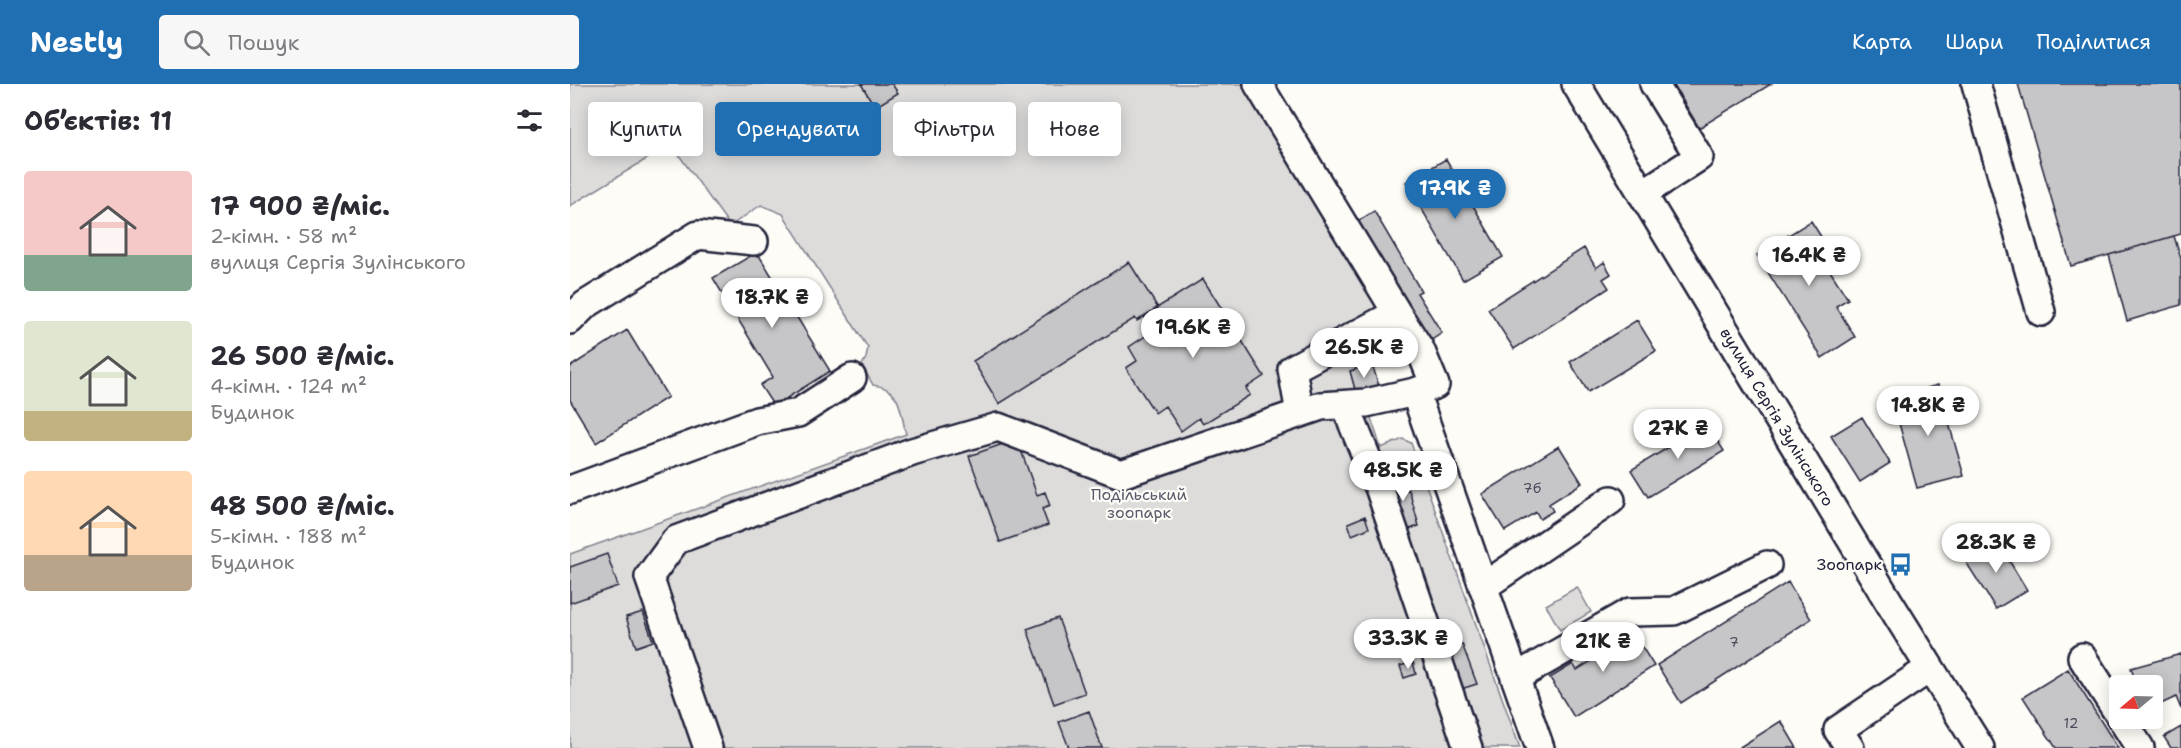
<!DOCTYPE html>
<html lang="uk">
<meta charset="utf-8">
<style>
:root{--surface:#fff;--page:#f7f7f7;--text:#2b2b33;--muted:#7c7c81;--accent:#1f6fb2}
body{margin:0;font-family:"Shantell Sans",sans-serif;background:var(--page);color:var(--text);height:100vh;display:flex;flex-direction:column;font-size:22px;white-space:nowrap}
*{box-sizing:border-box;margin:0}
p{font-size:20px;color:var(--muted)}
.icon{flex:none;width:33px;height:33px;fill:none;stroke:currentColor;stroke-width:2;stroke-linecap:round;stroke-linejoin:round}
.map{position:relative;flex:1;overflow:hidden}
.sheet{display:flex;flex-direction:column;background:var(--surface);width:570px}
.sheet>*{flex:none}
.guide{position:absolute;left:18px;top:18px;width:570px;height:54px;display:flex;gap:12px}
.needle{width:39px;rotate:251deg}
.controls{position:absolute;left:1539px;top:591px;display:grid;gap:12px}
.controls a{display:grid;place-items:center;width:54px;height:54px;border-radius:6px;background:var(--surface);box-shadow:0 3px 15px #0003;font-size:30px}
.price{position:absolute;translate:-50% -51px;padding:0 14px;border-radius:21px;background:#fff;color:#222;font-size:20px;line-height:39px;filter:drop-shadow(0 2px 3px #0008)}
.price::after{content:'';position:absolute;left:50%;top:36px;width:18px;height:14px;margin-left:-9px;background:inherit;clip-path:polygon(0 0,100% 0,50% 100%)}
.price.current{background:var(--accent);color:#fff}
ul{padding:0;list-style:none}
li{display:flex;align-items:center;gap:18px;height:150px;padding:0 24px}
li span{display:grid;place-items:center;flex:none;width:168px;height:120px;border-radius:6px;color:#555}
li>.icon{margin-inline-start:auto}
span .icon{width:72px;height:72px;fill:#fffc;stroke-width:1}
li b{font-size:26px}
h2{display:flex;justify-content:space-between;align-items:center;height:72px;padding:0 24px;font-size:26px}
.tag{padding:0 21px;border-radius:6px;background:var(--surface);box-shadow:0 3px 15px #0003;font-size:21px;line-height:54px}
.tag.current{background:var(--accent);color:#fff}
header{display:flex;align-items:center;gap:36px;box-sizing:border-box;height:84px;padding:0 30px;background:var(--accent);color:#fff}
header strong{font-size:28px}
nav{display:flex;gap:33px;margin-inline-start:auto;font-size:21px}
.search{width:420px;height:54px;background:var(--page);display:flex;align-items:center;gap:15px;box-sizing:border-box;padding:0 21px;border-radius:6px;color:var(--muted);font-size:22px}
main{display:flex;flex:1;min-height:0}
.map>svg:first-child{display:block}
</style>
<header>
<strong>Nestly</strong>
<div class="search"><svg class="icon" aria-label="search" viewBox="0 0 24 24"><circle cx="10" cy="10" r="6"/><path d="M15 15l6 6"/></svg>Пошук</div>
<nav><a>Карта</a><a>Шари</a><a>Поділитися</a></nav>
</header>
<main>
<section class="sheet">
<h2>Об’єктів: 11<svg class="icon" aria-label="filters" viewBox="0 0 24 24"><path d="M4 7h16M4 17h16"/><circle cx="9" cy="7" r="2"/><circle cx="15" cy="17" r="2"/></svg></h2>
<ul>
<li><span style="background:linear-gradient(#f6c9c9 70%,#7fa58c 0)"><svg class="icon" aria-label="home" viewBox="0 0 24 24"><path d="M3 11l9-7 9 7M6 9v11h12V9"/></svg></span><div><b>17 900 ₴/міс.</b><p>2-кімн. · 58 m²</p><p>вулиця Сергія Зулінського</p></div></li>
<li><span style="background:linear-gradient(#dfe7d0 75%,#c2b280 0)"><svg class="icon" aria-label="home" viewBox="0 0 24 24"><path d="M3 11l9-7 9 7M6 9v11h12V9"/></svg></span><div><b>26 500 ₴/міс.</b><p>4-кімн. · 124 m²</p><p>Будинок</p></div></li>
<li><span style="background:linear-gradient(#ffd9b3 70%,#b9a48a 0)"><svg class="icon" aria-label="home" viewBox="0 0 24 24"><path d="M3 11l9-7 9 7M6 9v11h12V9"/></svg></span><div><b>48 500 ₴/міс.</b><p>5-кімн. · 188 m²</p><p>Будинок</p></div></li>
</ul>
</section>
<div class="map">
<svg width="1611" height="664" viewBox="0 0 1611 664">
<rect width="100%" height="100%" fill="#fdfcf7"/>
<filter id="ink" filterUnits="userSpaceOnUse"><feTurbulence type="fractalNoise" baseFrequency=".0167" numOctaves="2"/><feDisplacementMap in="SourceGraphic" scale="12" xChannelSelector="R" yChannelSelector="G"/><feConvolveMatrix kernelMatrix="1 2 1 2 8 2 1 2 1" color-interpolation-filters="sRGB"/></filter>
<g filter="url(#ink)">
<path fill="#dddcdb" stroke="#807f8b" stroke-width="1.5" d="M 0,0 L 704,0 L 850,265 L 780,287 L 786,308 L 792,307 L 811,364 L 833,355 L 841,359 L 950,664 L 0,664 L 0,470 L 336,350 C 330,327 332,304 303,301 L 292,281 L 296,274 L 298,264 L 213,130 L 191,121 L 160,142 L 101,60 L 0,122 Z
M 1007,503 L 1021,528 L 990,546 L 976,521 Z"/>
<path fill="#c6c6c8" stroke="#22223b" stroke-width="1.5" d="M 291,0 L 322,0 L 328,9 L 305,23 Z
M 1103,0 L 1201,0 L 1129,44 Z
M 1448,0 L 1611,0 L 1611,150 L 1501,182 Z
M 876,75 L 933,173 L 893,196 L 836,98 Z
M 804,127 L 851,207 L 847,209 L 872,249 L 860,257 L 787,138 Z
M 1241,137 L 1264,173 L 1255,179 L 1278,215 L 1266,222 L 1285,253 L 1252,274 L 1187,171 Z
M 1604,152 L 1611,175 L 1611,221 L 1557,237 L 1539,171 Z
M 1014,164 L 1026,184 L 1034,178 L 1041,190 L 1033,195 L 1039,204 L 944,265 L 918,225 Z
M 187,168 L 260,287 L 217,314 L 219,316 L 205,324 L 190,301 L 203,293 L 143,194 Z
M 559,178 L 588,224 L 567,237 L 565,234 L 429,320 L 403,277 Z
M 633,195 L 694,292 L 676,304 L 680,311 L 633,340 L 629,334 L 611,347 L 595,322 L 585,329 L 556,284 L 567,277 L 559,263 L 583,247 L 574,232 Z
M 1067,236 L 1086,267 L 1018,308 L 1000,278 Z
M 57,246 L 98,313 L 26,359 L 0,316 L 0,283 Z
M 802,280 L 809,302 L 786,309 L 780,287 Z
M 1368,301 L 1394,392 L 1347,404 L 1322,314 Z
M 1292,333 L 1320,379 L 1290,398 L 1261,352 Z
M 1137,340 L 1154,367 L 1078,413 L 1061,386 Z
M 447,355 L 467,411 L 475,408 L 480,422 L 472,425 L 478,441 L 430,458 L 399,372 Z
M 989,362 L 1012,399 L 979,420 L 983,427 L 970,435 L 966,428 L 935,447 L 912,410 Z
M 831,389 L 837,406 L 839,406 L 849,442 L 834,447 L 816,394 Z
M 795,432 L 799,444 L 782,451 L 778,439 Z
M 1426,455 L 1457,506 L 1426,525 L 1394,475 Z
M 37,470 L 48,502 L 0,519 L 0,483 Z
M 1218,498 L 1241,535 L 1111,619 L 1087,581 Z
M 73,528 L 83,557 L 66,563 L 56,533 Z
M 488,534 L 515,609 L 484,620 L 457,545 Z
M 1060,544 L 1084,582 L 1004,633 L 980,594 L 1003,580 L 1007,586 L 1040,565 L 1036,559 Z
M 892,560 L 907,600 L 891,605 L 876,566 Z
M 1611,570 L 1611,625 L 1606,613 L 1582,624 L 1582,602 L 1567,602 L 1561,584 Z
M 843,578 L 846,590 L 834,594 L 830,582 Z
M 1498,585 L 1548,664 L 1486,664 L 1453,613 Z
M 519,627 L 532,664 L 499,664 L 489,638 Z
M 1211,637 L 1227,664 L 1170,664 L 1170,663 Z
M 1611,643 L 1611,664 L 1601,664 L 1594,653 Z"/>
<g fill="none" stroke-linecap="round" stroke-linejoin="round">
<defs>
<path id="minor" d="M 688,0 L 827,229 L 722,285 L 730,329
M 1006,0 L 1319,518 L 1410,664
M 1406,0 L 1471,228
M 1072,110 L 1129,73 L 1084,0
M 0,236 L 15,221 L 128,151 L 184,157
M 845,308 L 970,664
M 775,321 L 810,406 L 898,664
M 0,406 L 187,337 L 228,329 L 282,294
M 913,503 L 1041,416
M 1512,573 L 1550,632
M 945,594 L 1060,528 L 1104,527 L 1197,481
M 1551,634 L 1570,664
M 138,664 L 79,493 L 106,456 L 342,368 L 428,343 L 551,390 L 751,322 L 796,319 L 845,308 L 865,301 L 850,265 L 827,229
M 1280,664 L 1268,646 L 1360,584"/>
</defs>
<use href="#minor" stroke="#22223b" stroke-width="32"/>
<use href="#minor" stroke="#fdfcf7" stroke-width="27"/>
</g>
</g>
<defs>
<symbol id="bus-bare" viewBox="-9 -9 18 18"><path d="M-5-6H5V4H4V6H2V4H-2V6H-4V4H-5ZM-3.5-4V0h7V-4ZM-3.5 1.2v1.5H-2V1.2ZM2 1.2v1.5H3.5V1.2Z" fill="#1f6fb2" stroke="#fdfcf7" stroke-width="2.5" paint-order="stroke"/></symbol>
</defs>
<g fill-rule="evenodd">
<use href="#bus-bare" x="1314" y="464" width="33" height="33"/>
</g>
<g text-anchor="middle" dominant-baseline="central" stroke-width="4.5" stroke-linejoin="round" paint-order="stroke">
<g font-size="14" fill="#4b4b5e">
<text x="962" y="404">7б</text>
<text x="1164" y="558">7</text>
<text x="1501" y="639">12</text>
</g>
<g font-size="16" fill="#22223b" stroke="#fdfcf7">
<text transform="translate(1207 333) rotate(59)">вулиця Сергія Зулінського</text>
</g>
<g font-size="16" fill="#5a5a6b" stroke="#fdfcf7">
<text x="569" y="410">Подільський<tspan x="569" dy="18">зоопарк</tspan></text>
</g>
<g font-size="16" fill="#22223b" stroke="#fdfcf7" text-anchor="end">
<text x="1312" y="480">Зоопарк</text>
</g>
</g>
</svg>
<div class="controls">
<a><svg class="needle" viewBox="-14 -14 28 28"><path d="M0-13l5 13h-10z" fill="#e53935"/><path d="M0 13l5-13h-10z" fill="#7c7c81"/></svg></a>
</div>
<b class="price current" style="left:885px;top:136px">17.9K ₴</b>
<b class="price" style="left:1239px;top:203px">16.4K ₴</b>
<b class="price" style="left:202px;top:245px">18.7K ₴</b>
<b class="price" style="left:623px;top:275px">19.6K ₴</b>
<b class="price" style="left:794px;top:295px">26.5K ₴</b>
<b class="price" style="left:1358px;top:353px">14.8K ₴</b>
<b class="price" style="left:1108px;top:376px">27K ₴</b>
<b class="price" style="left:833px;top:418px">48.5K ₴</b>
<b class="price" style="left:1426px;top:490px">28.3K ₴</b>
<b class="price" style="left:838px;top:586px">33.3K ₴</b>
<b class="price" style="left:1033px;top:589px">21K ₴</b>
<div class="guide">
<a class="tag">Купити</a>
<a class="tag current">Орендувати</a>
<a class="tag">Фільтри</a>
<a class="tag">Нове</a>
</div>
</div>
</main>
